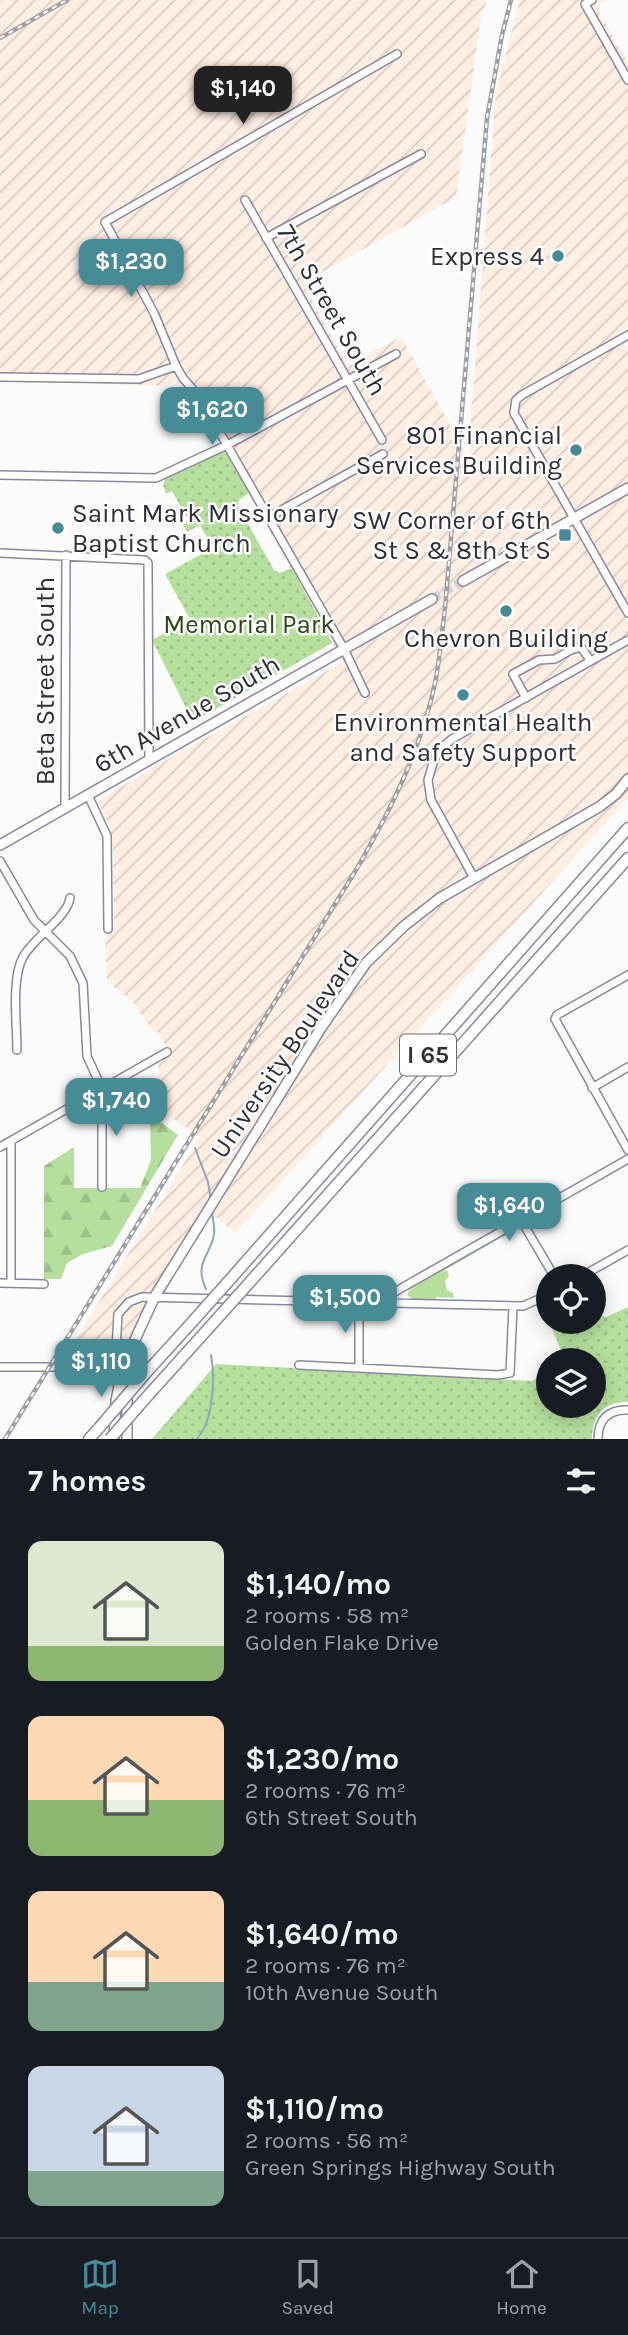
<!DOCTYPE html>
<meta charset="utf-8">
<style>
:root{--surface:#171b24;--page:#242831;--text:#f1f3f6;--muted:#9ea1a6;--line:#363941;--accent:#468b96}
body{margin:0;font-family:Karla,sans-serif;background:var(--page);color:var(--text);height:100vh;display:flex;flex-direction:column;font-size:26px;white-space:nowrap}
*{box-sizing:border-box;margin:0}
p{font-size:23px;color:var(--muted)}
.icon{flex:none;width:38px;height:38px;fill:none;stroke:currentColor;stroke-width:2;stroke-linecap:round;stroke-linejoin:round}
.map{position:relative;height:1439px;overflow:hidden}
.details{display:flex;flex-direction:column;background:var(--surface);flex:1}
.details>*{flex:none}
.buttons{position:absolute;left:536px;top:1264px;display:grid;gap:14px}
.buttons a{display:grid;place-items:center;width:70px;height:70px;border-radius:50%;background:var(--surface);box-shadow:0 4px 18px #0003;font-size:35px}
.price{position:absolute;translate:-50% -60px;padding:0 16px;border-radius:14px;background:var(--accent);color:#fff;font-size:23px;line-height:46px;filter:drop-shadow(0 2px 4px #0008)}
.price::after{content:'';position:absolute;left:50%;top:42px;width:21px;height:16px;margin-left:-10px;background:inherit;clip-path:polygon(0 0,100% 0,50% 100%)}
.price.on{background:#222;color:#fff}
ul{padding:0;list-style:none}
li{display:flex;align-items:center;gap:21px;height:175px;padding:0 28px}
li span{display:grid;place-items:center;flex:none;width:196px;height:140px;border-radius:14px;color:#555}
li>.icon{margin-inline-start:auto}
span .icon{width:84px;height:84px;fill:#fffc;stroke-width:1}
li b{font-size:30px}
h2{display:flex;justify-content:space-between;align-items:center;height:84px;padding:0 28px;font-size:30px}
.tab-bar{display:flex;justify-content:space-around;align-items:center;height:98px;border-top:2px solid var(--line);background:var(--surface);font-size:19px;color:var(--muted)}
.tab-bar a{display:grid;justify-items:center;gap:4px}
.tab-bar .on{color:var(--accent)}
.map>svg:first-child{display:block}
</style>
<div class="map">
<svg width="628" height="1439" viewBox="0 0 628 1439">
<defs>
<pattern id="industrial-furrows" width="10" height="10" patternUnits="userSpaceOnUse" patternTransform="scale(1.75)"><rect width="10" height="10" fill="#ffeee2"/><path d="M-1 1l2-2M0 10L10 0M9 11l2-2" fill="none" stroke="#dbccc3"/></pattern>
<pattern id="forest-firs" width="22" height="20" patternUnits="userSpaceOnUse" patternTransform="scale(1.75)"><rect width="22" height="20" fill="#b6df9d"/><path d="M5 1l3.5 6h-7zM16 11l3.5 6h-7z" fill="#9dc088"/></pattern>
<pattern id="park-dots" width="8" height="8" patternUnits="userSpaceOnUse" patternTransform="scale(1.75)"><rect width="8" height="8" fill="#b6df9d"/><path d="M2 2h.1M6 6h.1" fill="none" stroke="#9dc088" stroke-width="1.8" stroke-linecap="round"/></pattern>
</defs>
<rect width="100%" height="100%" fill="#fbfbfb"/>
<path fill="url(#industrial-furrows)" d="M 0,0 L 487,0 L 481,16 L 456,197 L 303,283 L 347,365 L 401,337 L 468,457 L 496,92 L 520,0 L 604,0 L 595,5 L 628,63 L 628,326 L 617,332 L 628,352 L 628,798 L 235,1233 L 213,1214 L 163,1291 L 141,1341 L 134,1370 L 57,1370 L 200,1137 L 162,1111 L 158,1062 L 171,1054 L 157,1031 L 154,1033 L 133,1002 L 107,981 L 105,935 L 114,929 L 113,849 L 109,824 L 98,801 L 152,768 L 343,662 L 191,391 L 176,380 L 167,386 L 0,380 Z"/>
<path fill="#b6df9d" d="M 506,1233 L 509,1233 L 440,1273 L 447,1270 L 449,1276 L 445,1281 L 447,1290 L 453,1293 L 454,1298 L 437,1297 L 434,1301 L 419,1301 L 408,1296 L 408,1292 L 418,1286 L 408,1291 L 410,1288 Z"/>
<path fill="url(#forest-firs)" d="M 154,1117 L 178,1135 L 112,1246 L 83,1254 L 67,1263 L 61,1279 L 44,1279 L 44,1166 L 74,1147 L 74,1188 L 140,1188 L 151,1160 L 150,1122 Z"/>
<path fill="url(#park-dots)" d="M 221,451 L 226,453 L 249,493 L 239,500 L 238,506 L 274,570 L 280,573 L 289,569 L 293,570 L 332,643 L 193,722 L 152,640 L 190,619 L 165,574 L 213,548 L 200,525 L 187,532 L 183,525 L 189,521 L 172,491 L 166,494 L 163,485 L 166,477 Z
M 628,1307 L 628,1402 C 604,1401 592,1416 592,1439 L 152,1439 L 216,1364 L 532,1381 L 548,1370 L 548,1405 L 593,1405 L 593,1360 L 563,1360 L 564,1358 L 549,1321 L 593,1321 L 593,1313 L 606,1317 Z"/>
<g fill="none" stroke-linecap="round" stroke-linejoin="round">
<path stroke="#93a5ba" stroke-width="2" d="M 195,1148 L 208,1182 L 211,1200
M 206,1289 C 194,1263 209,1258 214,1235 C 215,1228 213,1220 212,1213
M 197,1439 C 200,1434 204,1430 206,1424 C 213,1404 215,1376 211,1355"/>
<path stroke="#d2d2d4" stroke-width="9" stroke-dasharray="9 4.5" stroke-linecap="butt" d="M 432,599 L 463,581"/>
<defs>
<path id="minor" d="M 592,0 L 585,4 L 628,80
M 245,200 L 382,440
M 266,238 L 421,154
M 628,335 L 522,395 L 516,400 L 514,413 L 628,613
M 0,377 L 139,379 L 176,366
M 0,475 L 156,478 L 227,445 L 396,354
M 269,517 L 383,454
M 0,553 L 145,560 L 148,563 L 149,759
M 365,693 L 344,649 L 200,398 L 183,378 L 176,366 L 154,313 L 105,222 L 397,54
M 526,698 L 513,674 L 539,660 L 555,659 L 571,650 L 581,647 L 590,660
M 88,795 L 107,836 L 108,929
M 65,808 L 66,555
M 0,861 L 34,920 L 70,956 L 83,983 L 87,1056 L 102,1089 L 102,1187
M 474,878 L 431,800 L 428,780 L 434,760 L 439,750 L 452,739 L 628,640
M 628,975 L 557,1015 L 555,1019 L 628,1150
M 17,1050 C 17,1025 11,979 23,957 C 34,937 67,918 70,898
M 592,1088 L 628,1067
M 11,1141 L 11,1283
M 0,1147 L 167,1052
M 521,1220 L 554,1276
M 582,1276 L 628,1250
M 0,1283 L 44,1284
M 377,1302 L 628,1159
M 299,1365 L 498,1375 L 510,1373 L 513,1306
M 0,1367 L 118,1367
M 115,1367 L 118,1314 L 129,1302 L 142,1297 L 523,1306 L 548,1295
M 359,1368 L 359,1302
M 598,1439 C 598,1420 608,1409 628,1410"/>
<path id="major" d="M 463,581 L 628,488
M 0,845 L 432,599
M 114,1438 L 116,1401 L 119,1385 L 127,1368 L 133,1344 L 155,1296 L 321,1028 L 366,963 L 404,926 L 440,898 L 599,807 L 616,794 L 628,779
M 127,1439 L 127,1370"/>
<path id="highway" d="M 250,1282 L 628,858
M 227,1283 L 628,828
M 145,1374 L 194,1320
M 144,1400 L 215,1321
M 89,1439 L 99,1428"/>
</defs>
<use href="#minor" stroke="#8a889f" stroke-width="10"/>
<use href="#major" stroke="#8a889f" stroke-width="12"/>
<use href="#highway" stroke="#8a889f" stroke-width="13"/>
<use href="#minor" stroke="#fff" stroke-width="7"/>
<use href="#major" stroke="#fff" stroke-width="9"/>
<use href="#highway" stroke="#fff" stroke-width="10"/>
<defs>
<path id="rail" d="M 0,38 L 67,0
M 5,1439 L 356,870 C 390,811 421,750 435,683 C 440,658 442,633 445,608 L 487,118 L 502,35 L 511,0"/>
</defs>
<use href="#rail" stroke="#a09fa4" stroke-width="4.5"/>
<use href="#rail" stroke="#fff" stroke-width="2" stroke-dasharray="5" stroke-linecap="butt"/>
<defs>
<path id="highway-bridge" d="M 194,1320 L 227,1283
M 215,1321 L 250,1282
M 99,1428 L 145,1374
M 110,1439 L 144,1400"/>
</defs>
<use href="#highway-bridge" stroke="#8a889f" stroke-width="13" stroke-linecap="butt"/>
<use href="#highway-bridge" stroke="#fff" stroke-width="10"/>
</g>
<g fill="#468b96" stroke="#fff" stroke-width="2.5">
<circle cx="558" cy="256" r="7"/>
<circle cx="576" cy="450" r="7"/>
<circle cx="58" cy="528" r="7"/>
<rect x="558" y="528" width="14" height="14" rx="3.5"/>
<circle cx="506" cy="611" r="7"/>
<circle cx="463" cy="695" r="7"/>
</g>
<g text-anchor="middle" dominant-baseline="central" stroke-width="5" stroke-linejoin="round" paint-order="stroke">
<rect fill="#fff" stroke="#6e6d74" stroke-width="2" x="400" y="1034.5" width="56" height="41" rx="5"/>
<g font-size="24" font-weight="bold" fill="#302f39">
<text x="428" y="1055">I 65</text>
</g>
<g font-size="26" fill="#302f39" stroke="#fff" text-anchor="end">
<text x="544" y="256">Express 4</text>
<text x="562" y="435">801 Financial<tspan x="562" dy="30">Services Building</tspan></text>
<text x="72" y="513" text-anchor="start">Saint Mark Missionary<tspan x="72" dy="30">Baptist Church</tspan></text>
<text x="551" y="520">SW Corner of 6th<tspan x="551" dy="30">St S &amp; 8th St S</tspan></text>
<text x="506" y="638" text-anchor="middle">Chevron Building</text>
<text x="463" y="722" text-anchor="middle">Environmental Health<tspan x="463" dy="30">and Safety Support</tspan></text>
</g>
<g font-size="26" fill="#302f39" stroke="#fff">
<text transform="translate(332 310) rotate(60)">7th Street South</text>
<text transform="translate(45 681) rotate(-90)">Beta Street South</text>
<text transform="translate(187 714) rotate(-30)">6th Avenue South</text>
<text transform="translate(285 1054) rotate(-56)">University Boulevard</text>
</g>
<g font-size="26" fill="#2b4914" stroke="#fff">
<text x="249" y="624">Memorial Park</text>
</g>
</g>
</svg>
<div class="buttons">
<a><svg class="icon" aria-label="locate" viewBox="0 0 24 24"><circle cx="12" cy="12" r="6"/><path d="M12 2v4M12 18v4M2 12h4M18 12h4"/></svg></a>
<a><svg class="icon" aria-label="layers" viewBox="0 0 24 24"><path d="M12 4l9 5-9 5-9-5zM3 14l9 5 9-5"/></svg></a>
</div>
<b class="price on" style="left:243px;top:126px">$1,140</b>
<b class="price" style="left:131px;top:299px">$1,230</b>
<b class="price" style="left:212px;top:447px">$1,620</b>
<b class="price" style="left:116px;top:1138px">$1,740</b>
<b class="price" style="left:509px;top:1243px">$1,640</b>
<b class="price" style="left:345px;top:1335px">$1,500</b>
<b class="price" style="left:101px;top:1399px">$1,110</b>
</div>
<section class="details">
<h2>7 homes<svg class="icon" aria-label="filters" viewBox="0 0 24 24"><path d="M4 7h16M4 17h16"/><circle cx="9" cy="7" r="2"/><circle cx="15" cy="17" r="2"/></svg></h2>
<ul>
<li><span style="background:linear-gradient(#dfe7d0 75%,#8fb573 0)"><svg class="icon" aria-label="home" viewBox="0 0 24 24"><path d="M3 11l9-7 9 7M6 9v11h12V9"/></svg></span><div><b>$1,140/mo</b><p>2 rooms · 58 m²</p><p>Golden Flake Drive</p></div></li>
<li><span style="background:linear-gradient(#ffd9b3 60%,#8fb573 0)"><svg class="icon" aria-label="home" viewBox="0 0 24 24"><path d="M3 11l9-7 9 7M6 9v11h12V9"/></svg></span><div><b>$1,230/mo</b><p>2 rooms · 76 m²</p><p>6th Street South</p></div></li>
<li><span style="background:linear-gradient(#ffd9b3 65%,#7fa58c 0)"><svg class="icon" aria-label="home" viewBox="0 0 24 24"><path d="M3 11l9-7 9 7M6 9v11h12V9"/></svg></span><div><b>$1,640/mo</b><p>2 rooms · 76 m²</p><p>10th Avenue South</p></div></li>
<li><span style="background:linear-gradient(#c9d6e8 75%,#7fa58c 0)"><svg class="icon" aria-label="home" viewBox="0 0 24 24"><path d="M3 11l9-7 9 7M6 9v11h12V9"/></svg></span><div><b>$1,110/mo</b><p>2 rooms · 56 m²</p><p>Green Springs Highway South</p></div></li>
</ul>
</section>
<nav class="tab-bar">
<a class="on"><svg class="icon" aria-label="map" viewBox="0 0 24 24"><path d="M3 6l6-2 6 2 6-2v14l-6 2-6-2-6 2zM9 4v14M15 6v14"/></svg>Map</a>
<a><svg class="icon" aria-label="saved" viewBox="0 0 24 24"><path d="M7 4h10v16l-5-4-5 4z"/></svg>Saved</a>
<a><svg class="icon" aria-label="home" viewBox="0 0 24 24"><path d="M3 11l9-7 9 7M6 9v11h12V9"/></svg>Home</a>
</nav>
